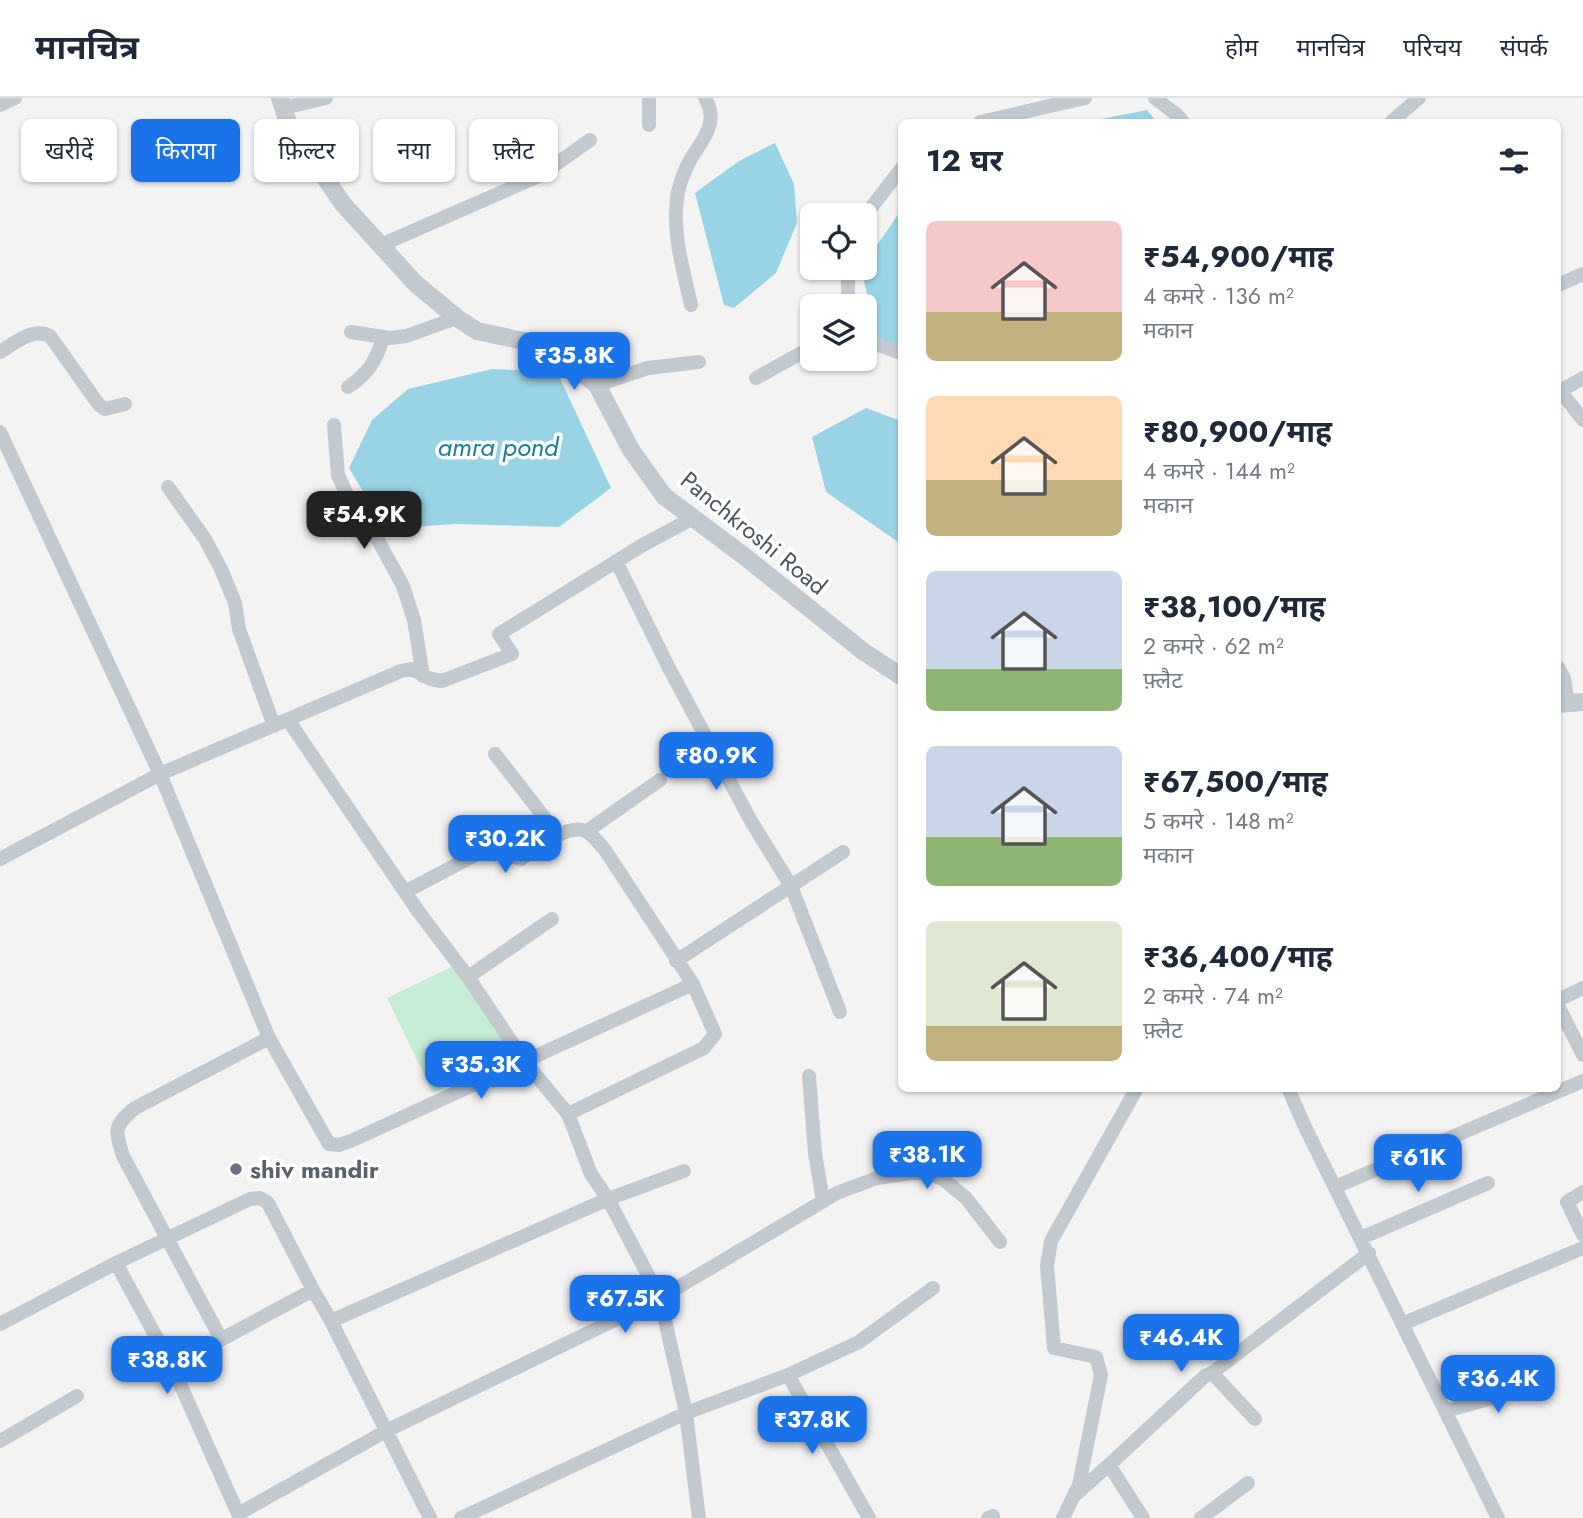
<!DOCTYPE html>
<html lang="hi">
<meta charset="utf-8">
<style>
:root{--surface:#fff;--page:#f6f6f7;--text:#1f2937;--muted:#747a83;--line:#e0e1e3;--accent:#1a73e8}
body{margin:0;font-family:Jost,"Noto Sans Devanagari",sans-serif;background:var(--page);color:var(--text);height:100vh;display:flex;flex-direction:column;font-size:26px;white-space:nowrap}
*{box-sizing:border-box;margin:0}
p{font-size:23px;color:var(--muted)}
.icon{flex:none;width:38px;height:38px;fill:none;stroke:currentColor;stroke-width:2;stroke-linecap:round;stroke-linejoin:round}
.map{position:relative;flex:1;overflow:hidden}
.drawer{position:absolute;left:898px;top:21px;width:663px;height:973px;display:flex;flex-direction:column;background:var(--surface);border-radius:10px;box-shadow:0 2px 5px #0004}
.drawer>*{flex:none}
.hud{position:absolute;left:21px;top:21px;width:665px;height:63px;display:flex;gap:14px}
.buttons{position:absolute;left:800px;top:105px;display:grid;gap:14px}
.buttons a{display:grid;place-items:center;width:77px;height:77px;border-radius:10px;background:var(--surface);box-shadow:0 2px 5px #0004;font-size:35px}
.price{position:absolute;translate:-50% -60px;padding:0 16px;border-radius:14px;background:var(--accent);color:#fff;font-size:23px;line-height:46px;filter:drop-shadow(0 2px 4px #0008)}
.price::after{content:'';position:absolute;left:50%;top:42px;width:21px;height:16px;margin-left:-10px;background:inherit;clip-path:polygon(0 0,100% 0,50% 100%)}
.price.current{background:#222;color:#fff}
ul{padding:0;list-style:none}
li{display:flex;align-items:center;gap:21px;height:175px;padding:0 28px}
li span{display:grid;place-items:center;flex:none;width:196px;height:140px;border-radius:10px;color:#555}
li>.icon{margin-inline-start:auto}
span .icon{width:84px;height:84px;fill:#fffc;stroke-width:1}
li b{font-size:30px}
h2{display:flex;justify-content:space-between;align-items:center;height:84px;padding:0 28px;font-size:30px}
.pill{padding:0 24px;border-radius:10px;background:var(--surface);box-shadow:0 2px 5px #0004;font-size:24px;line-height:63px}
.pill.current{background:var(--accent);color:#fff}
header{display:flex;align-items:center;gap:42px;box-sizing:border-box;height:98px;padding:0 35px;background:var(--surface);border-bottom:2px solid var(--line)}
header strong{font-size:33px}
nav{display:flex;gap:38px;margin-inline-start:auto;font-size:24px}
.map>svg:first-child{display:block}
</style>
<header>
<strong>मानचित्र</strong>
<nav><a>होम</a><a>मानचित्र</a><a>परिचय</a><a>संपर्क</a></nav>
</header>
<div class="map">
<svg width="1583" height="1420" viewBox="0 0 1583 1420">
<rect width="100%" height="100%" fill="#f4f3f3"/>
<path fill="#c7ecd5" d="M 453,868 L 514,954 L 433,995 L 387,900 Z"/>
<path fill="#99d4e4" d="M 1147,12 L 1157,24 L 1086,24 Z
M 775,45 L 794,86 L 797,125 L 776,175 L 734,210 L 724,207 L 695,95 L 739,63 Z
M 901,112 L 901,248 L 877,240 L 861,170 L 864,170 L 865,165 Z
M 492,271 L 557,274 L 611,390 L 559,429 L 456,426 L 385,431 L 349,370 L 372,322 L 408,291 Z
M 866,310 L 901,323 L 901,446 L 826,394 L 812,339 Z"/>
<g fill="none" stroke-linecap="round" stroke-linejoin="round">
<path stroke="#c2c9cf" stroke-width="14" d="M 1155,0 L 1177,17 L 1183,24
M 0,7 L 15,0
M 283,10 L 326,0
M 980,24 L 1085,0
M 1391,24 L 1419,0
M 649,27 L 649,0
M 864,119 L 901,71
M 381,147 L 541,77 L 590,42
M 848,170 L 848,208
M 1558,187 L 1583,176
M 691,207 C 683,170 671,133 678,94 C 680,85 685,72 689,64 C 702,42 720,25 705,0
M 351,234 L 390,240 L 406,238 L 457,220
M 864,242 L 901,255
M 0,254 C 15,245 33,229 50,238 L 99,307 L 105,311 L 125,306
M 756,280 L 812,249
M 597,287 L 648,270 L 699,264
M 348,289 C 368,276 377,262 383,239
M 1558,290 L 1583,322
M 1560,293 L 1583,280
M 334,327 L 338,377 L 348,399 L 379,444 L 403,488 L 414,522 L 423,578
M 0,334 L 160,676 L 269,940 L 329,1046 L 339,1047 L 353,1042 L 693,886
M 168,389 L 205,441 L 221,471 L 235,505 L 239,531 L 274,628
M 616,463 L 669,570 L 751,723 L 791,788 L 840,914
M 1558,569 L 1564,580 L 1568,605
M 288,622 L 418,813 L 468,879 L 525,964 L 568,1016 L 591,1076 L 608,1101 L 660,1200 L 686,1315 L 699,1420
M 495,656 L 558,737
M 587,733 L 660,682
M 0,761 L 160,676 L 401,573 L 411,571 L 431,581 L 442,583 L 512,556 L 499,536 L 641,448 L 693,420
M 405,794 L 475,757 L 488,753 L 521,761 C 535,751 568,725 585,733 C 593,736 599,746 605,752 L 693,886 L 715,936 L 704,950 L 568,1016
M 676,863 L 843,754
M 468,879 L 552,821
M 1558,902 L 1583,890
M 1558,908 L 1583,957
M 809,978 L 815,1055 L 823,1103
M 1288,990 L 1305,1029 L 1498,1420
M 1335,1089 L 1583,983
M 1583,1094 L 1567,1104 L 1583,1137
M 1361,1140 L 1488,1085
M 116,1165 L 172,1268 L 240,1420
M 331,1223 L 430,1420
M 0,1226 L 116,1165 L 250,1101 L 260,1100 L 268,1105 L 313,1192
M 1402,1226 L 1583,1150
M 221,1241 L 123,1058 C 115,1032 113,1028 135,1010 L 269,940
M 172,1268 L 313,1192 L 331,1223 L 608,1101 L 684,1073
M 1212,1275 L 1369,1155
M 788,1277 L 869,1420
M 1446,1313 L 1541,1286
M 0,1343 L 77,1298
M 1109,1367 L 1205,1278 L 1212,1275 L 1255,1321
M 1076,1396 L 1109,1367 L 1143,1420
M 238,1416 L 388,1332 L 660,1200 L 837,1095 L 877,1080 L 912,1075 L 930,1075 L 944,1082 L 966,1100 L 1000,1144
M 461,1420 L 686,1315 L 788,1277 L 859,1244 L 933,1190
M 988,1420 L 993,1418
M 1063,1420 L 1079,1387 L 1101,1277 L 1096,1259 L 1054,1250 L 1047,1168 L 1051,1143 L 1137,990
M 1201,1420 L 1248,1385"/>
<path stroke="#c2c9cf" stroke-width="18" d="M 280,0 L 289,28 L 343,106 L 416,186 L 457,220 L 477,233 L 547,248 L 597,287 L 631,352 L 664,398 L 744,458 L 864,554 L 901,578
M 1558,606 L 1583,604"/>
</g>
<circle fill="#6b7280" stroke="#fff" stroke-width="2.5" cx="236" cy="1071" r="7"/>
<g text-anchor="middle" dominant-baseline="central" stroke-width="7" stroke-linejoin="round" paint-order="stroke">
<g font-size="24" fill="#4c565e" stroke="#fff">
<text transform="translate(754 435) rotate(39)">Panchkroshi Road</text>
</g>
<g font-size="24" font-weight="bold" fill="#5b616d" stroke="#fff" text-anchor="start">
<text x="250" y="1071">shiv mandir</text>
</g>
<g font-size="26" font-style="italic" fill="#1b7f9a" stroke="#fff">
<text x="498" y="349">amra pond</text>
</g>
</g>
</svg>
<div class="buttons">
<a><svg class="icon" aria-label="locate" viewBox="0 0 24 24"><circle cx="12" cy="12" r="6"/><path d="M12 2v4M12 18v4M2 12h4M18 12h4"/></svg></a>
<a><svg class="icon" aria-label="layers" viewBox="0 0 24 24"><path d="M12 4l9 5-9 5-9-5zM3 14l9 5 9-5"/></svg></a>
</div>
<b class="price" style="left:574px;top:294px">₹35.8K</b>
<b class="price current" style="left:364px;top:453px">₹54.9K</b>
<b class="price" style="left:716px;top:694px">₹80.9K</b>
<b class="price" style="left:505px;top:777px">₹30.2K</b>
<b class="price" style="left:481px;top:1003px">₹35.3K</b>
<b class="price" style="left:927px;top:1093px">₹38.1K</b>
<b class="price" style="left:1418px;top:1096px">₹61K</b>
<b class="price" style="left:625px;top:1237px">₹67.5K</b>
<b class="price" style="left:1181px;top:1276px">₹46.4K</b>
<b class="price" style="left:167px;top:1298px">₹38.8K</b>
<b class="price" style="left:1498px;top:1317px">₹36.4K</b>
<b class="price" style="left:812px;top:1358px">₹37.8K</b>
<div class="hud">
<a class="pill">खरीदें</a>
<a class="pill current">किराया</a>
<a class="pill">फ़िल्टर</a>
<a class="pill">नया</a>
<a class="pill">फ़्लैट</a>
</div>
<section class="drawer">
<h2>12 घर<svg class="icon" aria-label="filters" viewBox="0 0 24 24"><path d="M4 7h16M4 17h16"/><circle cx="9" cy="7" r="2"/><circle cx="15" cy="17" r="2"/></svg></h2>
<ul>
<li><span style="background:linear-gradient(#f6c9c9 65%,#c2b280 0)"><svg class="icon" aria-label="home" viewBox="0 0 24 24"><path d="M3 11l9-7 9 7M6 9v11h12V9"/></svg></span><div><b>₹54,900/माह</b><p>4 कमरे · 136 m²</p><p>मकान</p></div></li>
<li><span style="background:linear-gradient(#ffd9b3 60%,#c2b280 0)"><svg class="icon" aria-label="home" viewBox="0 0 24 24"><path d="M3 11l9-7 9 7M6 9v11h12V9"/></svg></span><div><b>₹80,900/माह</b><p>4 कमरे · 144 m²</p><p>मकान</p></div></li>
<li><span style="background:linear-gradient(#c9d6e8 70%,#8fb573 0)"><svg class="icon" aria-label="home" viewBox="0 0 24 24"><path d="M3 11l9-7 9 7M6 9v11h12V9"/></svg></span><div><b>₹38,100/माह</b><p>2 कमरे · 62 m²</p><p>फ़्लैट</p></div></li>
<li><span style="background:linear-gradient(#c9d6e8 65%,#8fb573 0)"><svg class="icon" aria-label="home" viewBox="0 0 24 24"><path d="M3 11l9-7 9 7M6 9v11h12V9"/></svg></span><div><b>₹67,500/माह</b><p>5 कमरे · 148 m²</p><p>मकान</p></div></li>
<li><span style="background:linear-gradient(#dfe7d0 75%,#c2b280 0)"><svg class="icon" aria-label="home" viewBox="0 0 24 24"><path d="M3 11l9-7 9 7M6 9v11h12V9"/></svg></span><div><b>₹36,400/माह</b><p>2 कमरे · 74 m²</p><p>फ़्लैट</p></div></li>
</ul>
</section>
</div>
